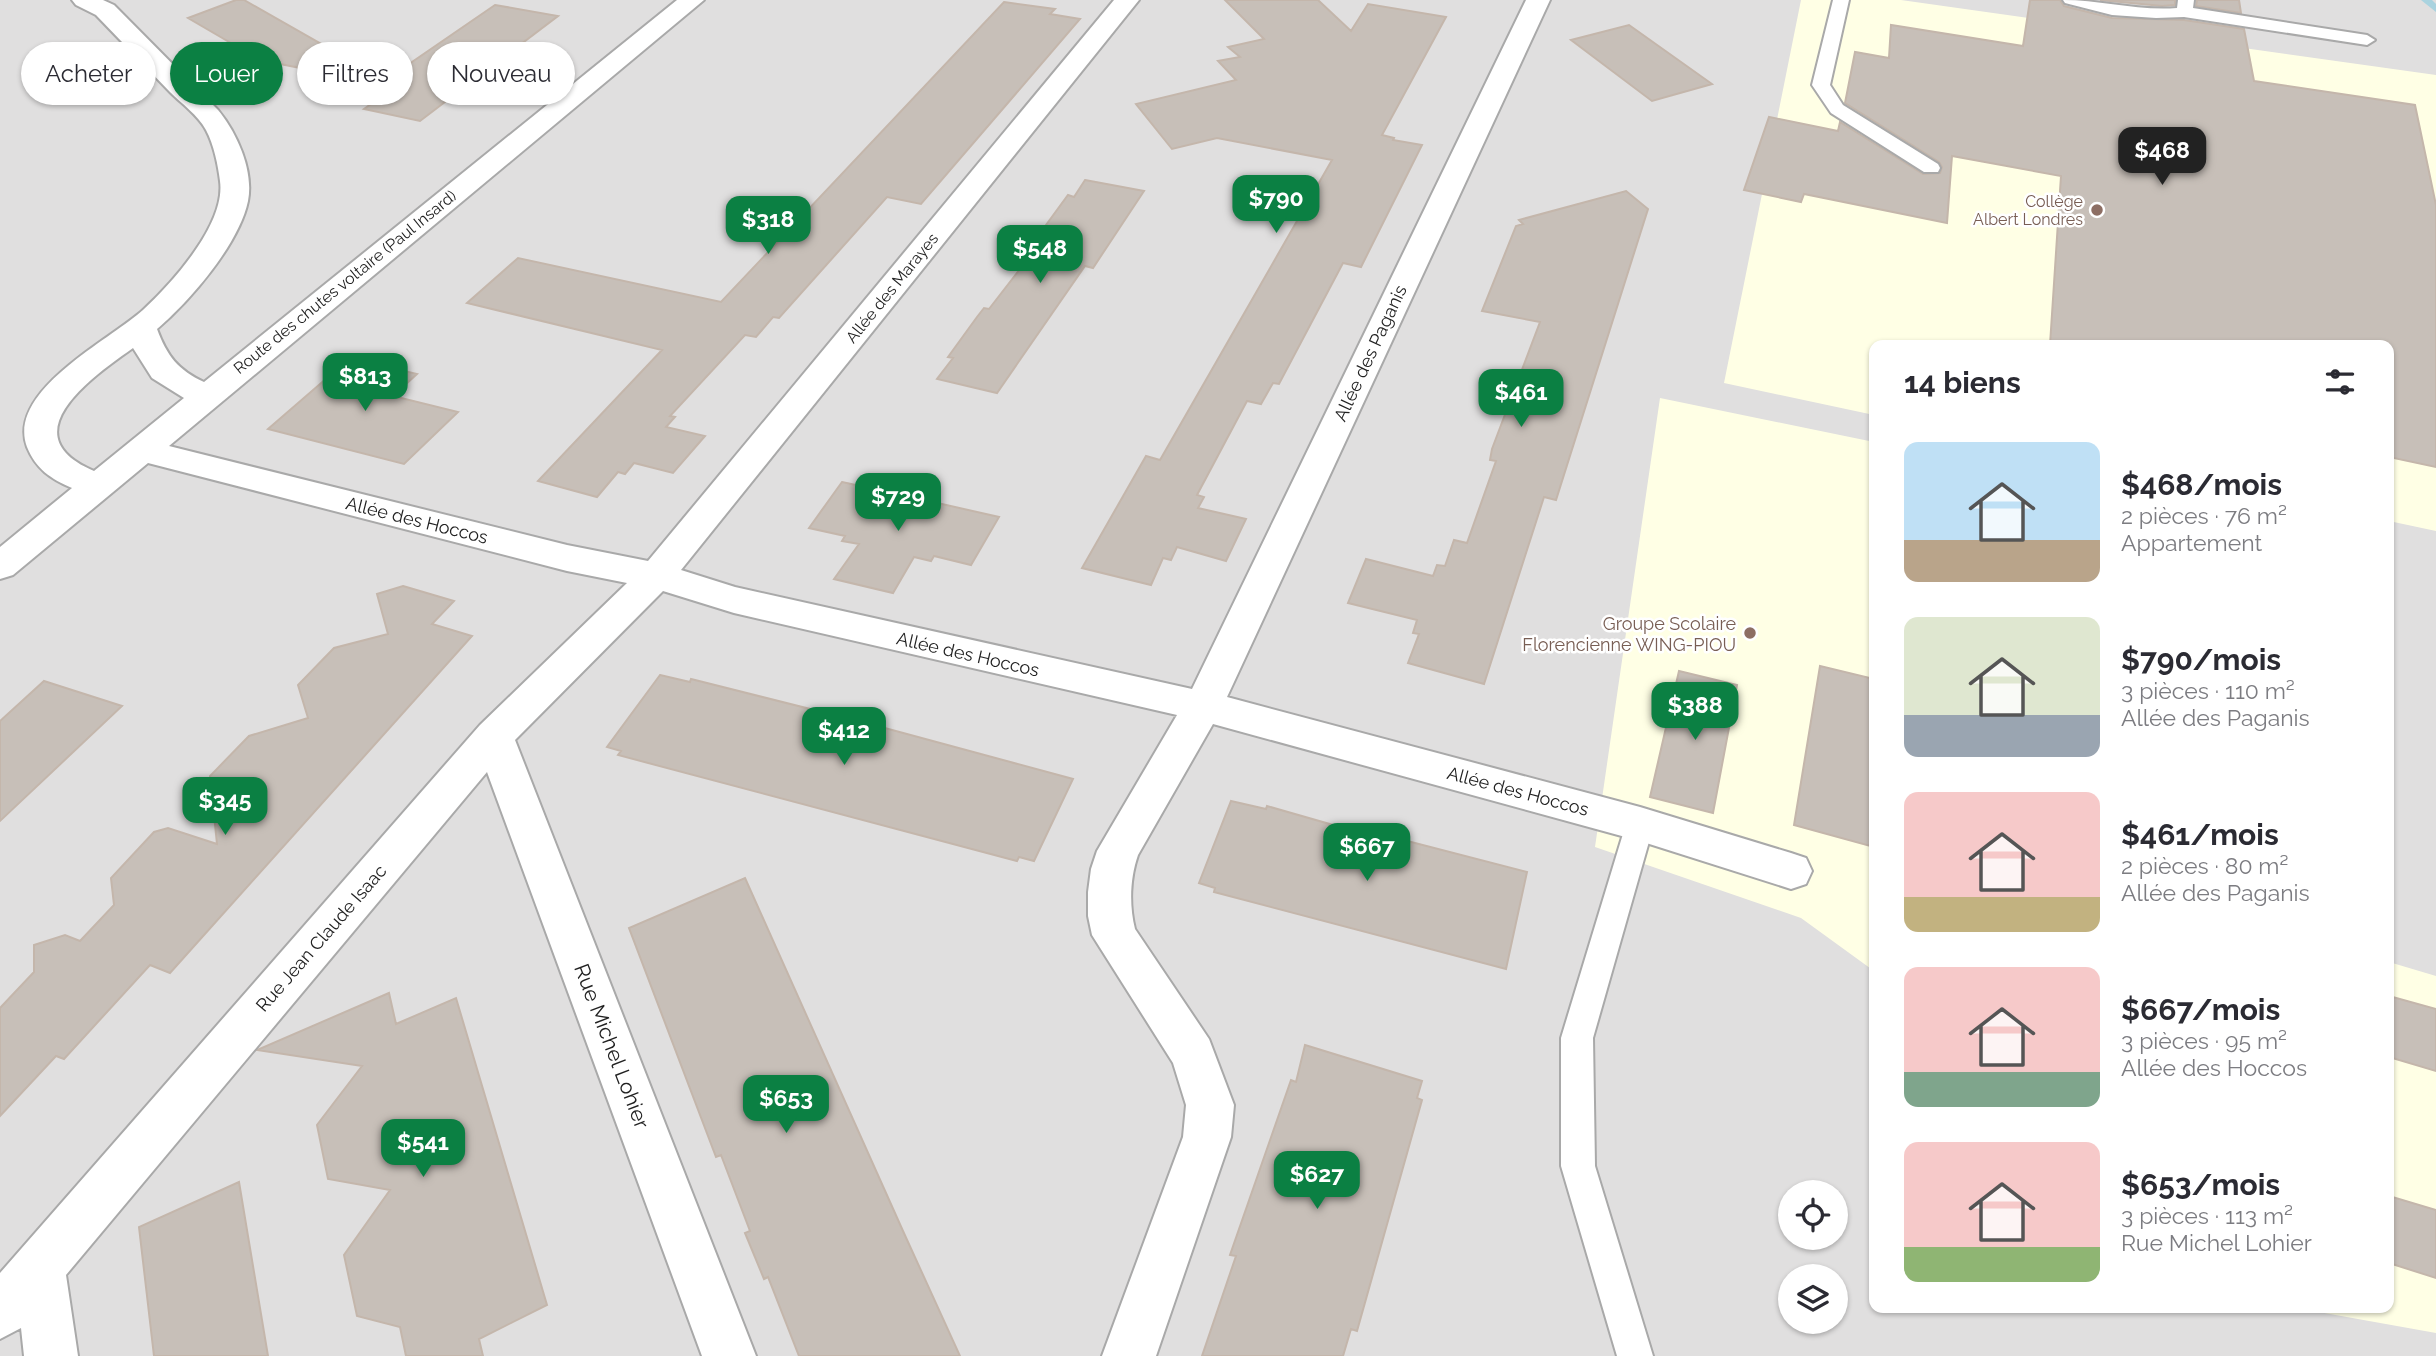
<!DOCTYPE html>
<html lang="fr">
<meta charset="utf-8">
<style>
:root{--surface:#fff;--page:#f7f7f7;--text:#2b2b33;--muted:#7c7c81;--accent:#0b8043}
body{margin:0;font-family:Raleway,sans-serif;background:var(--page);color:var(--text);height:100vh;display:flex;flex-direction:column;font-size:26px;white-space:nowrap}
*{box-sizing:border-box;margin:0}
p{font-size:23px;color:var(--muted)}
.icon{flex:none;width:38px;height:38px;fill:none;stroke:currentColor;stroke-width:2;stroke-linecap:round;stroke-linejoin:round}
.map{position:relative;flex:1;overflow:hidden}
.sheet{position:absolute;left:1869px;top:340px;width:525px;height:973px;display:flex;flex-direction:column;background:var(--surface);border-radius:14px;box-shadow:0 2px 5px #0004}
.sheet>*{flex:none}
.top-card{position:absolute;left:21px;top:42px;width:665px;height:63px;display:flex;gap:14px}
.controls{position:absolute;left:1778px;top:1180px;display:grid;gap:14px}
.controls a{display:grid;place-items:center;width:70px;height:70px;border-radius:50%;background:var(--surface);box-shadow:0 2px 5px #0004;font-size:35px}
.price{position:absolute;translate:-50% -60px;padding:0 16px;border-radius:14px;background:var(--accent);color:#fff;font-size:23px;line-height:46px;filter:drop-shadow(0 2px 4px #0008)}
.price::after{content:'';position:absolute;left:50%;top:42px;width:21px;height:16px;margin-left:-10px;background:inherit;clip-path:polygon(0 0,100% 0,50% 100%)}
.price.selected{background:#222;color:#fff}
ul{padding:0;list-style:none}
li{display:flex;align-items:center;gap:21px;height:175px;padding:0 35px}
li span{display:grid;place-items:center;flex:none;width:196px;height:140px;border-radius:14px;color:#555}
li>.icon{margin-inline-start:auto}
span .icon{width:84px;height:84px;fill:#fffc;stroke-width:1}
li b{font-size:30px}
h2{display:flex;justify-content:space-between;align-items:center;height:84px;padding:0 35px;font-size:30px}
.tag{padding:0 24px;border-radius:32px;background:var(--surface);box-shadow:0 2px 5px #0004;font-size:24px;line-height:63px}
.tag.selected{background:var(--accent);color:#fff}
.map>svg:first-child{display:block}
</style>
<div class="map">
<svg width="2436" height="1356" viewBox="0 0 2436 1356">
<rect width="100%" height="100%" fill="#f2efe9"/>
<path fill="#e0dfdf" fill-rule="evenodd" d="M 0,0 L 2436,0 L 2436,1356 L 0,1356 ZM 1874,345 L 2389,345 L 2389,1307 L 1874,1307 ZM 1790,1192 L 1836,1192 L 1836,1237 L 1790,1237 ZM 1790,1276 L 1836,1276 L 1836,1321 L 1790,1321 Z"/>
<path fill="#ffffe5" d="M 1801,0 L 1901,0 L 2436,75 L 2436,531 L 2389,521 L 2389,345 L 1874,345 L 1874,415 L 1724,383 Z
M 1660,398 L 1874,442 L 1874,971 L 1801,918 L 1595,847 Z
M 2389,962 L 2436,976 L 2436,1333 L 2291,1307 L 2389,1307 Z"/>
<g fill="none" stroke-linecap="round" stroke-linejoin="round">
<path fill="#aad3df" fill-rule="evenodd" d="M 2421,0 L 2432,0 L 2436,4 L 2436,12 Z"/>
</g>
<path fill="#c7bfb8" stroke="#c4b6ab" stroke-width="2" d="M 236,0 L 244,0 L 374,74 L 371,82 L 260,60 L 188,18 Z
M 1225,0 L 1318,0 L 1351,31 L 1368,4 L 1446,17 L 1382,135 L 1394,138 L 1393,140 L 1422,145 L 1361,267 L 1343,263 L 1279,384 L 1273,383 L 1261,404 L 1247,401 L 1197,495 L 1204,497 L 1198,508 L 1246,519 L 1226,561 L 1177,547 L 1171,560 L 1163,558 L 1151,585 L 1082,568 L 1146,456 L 1160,460 L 1332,160 L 1217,138 L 1172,149 L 1136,104 L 1236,80 L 1218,61 L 1240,57 L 1228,47 L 1264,39 Z
M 2030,0 L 2060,0 L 2064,6 L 2112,18 L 2184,20 L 2244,29 L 2254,81 L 2415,105 L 2436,205 L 2436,467 L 2389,457 L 2389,345 L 2050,345 L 2061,176 L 1952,156 L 1947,223 L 1804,194 L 1801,202 L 1744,190 L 1769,117 L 1838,131 L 1840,122 L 1923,174 L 1940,173 L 1942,167 L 1939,162 L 1845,103 L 1855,52 L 1889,58 L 1891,25 L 2023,46 Z
M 2100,0 L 2175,0 L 2175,5 L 2162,6 Z
M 2197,0 L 2239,0 L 2241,13 L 2196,6 Z
M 1004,2 L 1055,9 L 1050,14 L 1080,19 L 921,204 L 887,197 L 779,318 L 773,317 L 756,337 L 745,335 L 670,416 L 675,417 L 666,427 L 705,436 L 673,473 L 634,463 L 625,474 L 618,472 L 597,497 L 538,481 L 662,350 L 467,303 L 518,258 L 721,302 Z
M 495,5 L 558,16 L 420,121 L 364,109 L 395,87 L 380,84 Z
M 1629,25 L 1712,84 L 1652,101 L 1571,40 Z
M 1085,180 L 1144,191 L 1093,268 L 1085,266 L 997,393 L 937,379 L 953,358 L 948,357 L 977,317 L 984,308 L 989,309 L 1044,238 L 1038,236 L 1068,195 L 1074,197 Z
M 1626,191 L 1648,209 L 1556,500 L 1544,497 L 1484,684 L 1408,663 L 1419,634 L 1413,633 L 1417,620 L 1348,603 L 1366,559 L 1433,576 L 1437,565 L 1445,566 L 1454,540 L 1467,543 L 1496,461 L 1490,460 L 1492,449 L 1540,322 L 1482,311 L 1516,226 L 1523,224 L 1519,220 Z
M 350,358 L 417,374 L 393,396 L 458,412 L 404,464 L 268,429 Z
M 842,482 L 920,499 L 999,517 L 971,565 L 934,556 L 931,561 L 914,557 L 893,593 L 834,579 L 859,544 L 842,541 L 845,536 L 809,528 Z
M 403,586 L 454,601 L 432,624 L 472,636 L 170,973 L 150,965 L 64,1059 L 56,1056 L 0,1116 L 0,1008 L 34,972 L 34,945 L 65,935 L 80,941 L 114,905 L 111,878 L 154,832 L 168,828 L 217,844 L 210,776 L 249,736 L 308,718 L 298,685 L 334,648 L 388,634 L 377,594 Z
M 1820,666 L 1874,679 L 1874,847 L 1794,825 Z
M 1679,671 L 1737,685 L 1713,813 L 1650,797 Z
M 660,675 L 690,682 L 691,679 L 870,724 L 1073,779 L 1034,861 L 1019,857 L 1017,861 L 618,755 L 621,751 L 607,747 Z
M 44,681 L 122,706 L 0,821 L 0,721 Z
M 1231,801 L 1266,809 L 1267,806 L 1382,839 L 1384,835 L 1527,872 L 1506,969 L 1214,892 L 1215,888 L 1199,883 Z
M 745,878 L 903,1231 L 960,1356 L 799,1356 L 768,1277 L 764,1279 L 745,1233 L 750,1231 L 721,1155 L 716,1157 L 629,928 Z
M 389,993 L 396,1024 L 456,998 L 547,1305 L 479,1339 L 483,1356 L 406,1356 L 400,1327 L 357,1316 L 344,1255 L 390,1190 L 328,1179 L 317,1125 L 362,1066 L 257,1050 Z
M 2389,996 L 2436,1009 L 2436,1071 L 2389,1057 Z
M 1305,1045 L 1422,1081 L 1417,1098 L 1422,1100 L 1357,1331 L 1351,1329 L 1343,1356 L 1202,1356 L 1236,1256 L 1230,1255 L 1291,1080 L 1296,1082 Z
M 239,1182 L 268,1356 L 154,1356 L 139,1227 Z
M 2389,1196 L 2436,1210 L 2436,1278 L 2389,1263 Z"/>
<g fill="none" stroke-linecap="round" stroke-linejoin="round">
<defs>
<path id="lane" d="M 1833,0 L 1849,0 L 1830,85 L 1843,105 L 1938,164 L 1940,168 L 1938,172 L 1924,172 L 1831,113 L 1812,85 Z
M 2063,0 C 2101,0 2138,11 2177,8 L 2178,0 L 2194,0 L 2193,8 L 2367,35 L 2375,40 L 2367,45 L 2184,17 L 2156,18 L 2112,15 L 2065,3 Z
M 1640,812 L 1650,816 L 1654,824 L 1593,1038 L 1595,1166 L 1653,1356 L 1617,1356 L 1561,1166 L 1561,1038 L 1626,824 L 1630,816 Z"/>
<path id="street" d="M 72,0 L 103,0 L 114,5 L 218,110 C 237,133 254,171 248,201 C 239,244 190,301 157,329 C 167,356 178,370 204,382 L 677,0 L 704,0 L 169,446 L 567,545 L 648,561 L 1114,0 L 1139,0 L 681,570 L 735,587 L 1192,689 L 1526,0 L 1550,0 L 1227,697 L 1640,807 L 1791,853 L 1806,858 L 1812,871 L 1806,884 L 1791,889 L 1640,841 L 1213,724 L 1138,855 C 1130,878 1129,905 1135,929 L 1209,1039 L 1234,1105 L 1231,1137 L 1156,1356 L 1102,1356 L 1183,1137 L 1186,1105 L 1173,1063 L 1092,935 L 1088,916 L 1088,892 L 1091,869 L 1097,851 L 1177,715 L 734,613 L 663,591 L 515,740 L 756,1356 L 702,1356 L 487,772 L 66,1275 L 78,1356 L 24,1356 L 21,1328 L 0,1339 L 0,1273 L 480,725 L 627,583 L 567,571 L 148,463 L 13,575 L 0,579 L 0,547 L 72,488 C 51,479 36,469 27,447 C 6,391 110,340 143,310 C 172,283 226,224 220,181 C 218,165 214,145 206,130 C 198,115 182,104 170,92 C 145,66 121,41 96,15 L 76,5 ZM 133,348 L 152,378 L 184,398 L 94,471 C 9,435 92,377 133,348 Z"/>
</defs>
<use href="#lane" stroke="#a9a9a9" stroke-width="4"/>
<use href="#street" stroke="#a9a9a9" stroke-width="4"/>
<use href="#lane" fill="#fff" fill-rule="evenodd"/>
<use href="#street" fill="#fff" fill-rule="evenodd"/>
</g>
<g fill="#8d6e63" stroke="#fff" stroke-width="2.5">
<circle cx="2097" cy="210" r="7"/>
<circle cx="1750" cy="633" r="7"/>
</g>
<g text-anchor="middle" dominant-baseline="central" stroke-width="5" stroke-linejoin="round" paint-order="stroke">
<g font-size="16" fill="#785e54" stroke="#fff" text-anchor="end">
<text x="2083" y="201">Collège<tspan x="2083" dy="18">Albert Londres</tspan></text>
</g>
<g font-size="16" fill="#222" stroke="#fff">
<text transform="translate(345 282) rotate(-39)">Route des chutes voltaire (Paul Insard)</text>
<text transform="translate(892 288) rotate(-51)">Allée des Marayes</text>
</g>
<g font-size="18" fill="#222" stroke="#fff">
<text transform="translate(1370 353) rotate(-65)">Allée des Paganis</text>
<text transform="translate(417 520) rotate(14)">Allée des Hoccos</text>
<text transform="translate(968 654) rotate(13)">Allée des Hoccos</text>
<text transform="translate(1518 791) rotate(15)">Allée des Hoccos</text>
<text transform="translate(321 938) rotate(-49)">Rue Jean Claude Isaac</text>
</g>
<g font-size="18" fill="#785e54" stroke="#fff" text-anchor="end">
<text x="1736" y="623">Groupe Scolaire<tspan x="1736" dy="21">Florencienne WING-PIOU</tspan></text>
</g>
<g font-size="21" fill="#222" stroke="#fff">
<text transform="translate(612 1046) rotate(69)">Rue Michel Lohier</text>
</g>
</g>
</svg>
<div class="controls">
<a><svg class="icon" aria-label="locate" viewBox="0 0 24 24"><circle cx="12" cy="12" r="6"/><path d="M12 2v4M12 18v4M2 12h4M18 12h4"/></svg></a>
<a><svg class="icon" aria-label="layers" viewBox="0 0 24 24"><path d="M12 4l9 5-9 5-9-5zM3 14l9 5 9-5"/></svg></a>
</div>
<b class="price selected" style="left:2162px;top:187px">$468</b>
<b class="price" style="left:1276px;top:235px">$790</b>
<b class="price" style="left:768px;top:256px">$318</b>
<b class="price" style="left:1040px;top:285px">$548</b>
<b class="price" style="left:365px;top:413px">$813</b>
<b class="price" style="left:1521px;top:429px">$461</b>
<b class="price" style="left:898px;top:533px">$729</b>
<b class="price" style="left:1695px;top:742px">$388</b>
<b class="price" style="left:844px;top:767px">$412</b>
<b class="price" style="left:225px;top:837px">$345</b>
<b class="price" style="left:1367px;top:883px">$667</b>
<b class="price" style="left:786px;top:1135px">$653</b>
<b class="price" style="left:423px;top:1179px">$541</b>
<b class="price" style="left:1317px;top:1211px">$627</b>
<div class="top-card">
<a class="tag">Acheter</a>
<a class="tag selected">Louer</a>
<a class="tag">Filtres</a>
<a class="tag">Nouveau</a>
</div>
<section class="sheet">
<h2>14 biens<svg class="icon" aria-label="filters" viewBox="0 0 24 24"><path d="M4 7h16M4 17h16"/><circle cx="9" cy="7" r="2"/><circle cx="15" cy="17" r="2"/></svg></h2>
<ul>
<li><span style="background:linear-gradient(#bfe0f5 70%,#b9a48a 0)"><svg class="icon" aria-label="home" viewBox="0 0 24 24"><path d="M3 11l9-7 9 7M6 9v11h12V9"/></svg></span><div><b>$468/mois</b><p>2 pièces · 76 m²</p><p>Appartement</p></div></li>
<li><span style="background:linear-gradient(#dfe7d0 70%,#9aa5b1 0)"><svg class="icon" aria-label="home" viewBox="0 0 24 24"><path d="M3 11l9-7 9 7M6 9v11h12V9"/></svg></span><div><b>$790/mois</b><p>3 pièces · 110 m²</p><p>Allée des Paganis</p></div></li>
<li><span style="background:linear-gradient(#f6c9c9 75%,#c2b280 0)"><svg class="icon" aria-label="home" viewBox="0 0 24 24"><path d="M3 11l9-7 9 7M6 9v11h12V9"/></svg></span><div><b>$461/mois</b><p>2 pièces · 80 m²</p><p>Allée des Paganis</p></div></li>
<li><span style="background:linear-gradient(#f6c9c9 75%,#7fa58c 0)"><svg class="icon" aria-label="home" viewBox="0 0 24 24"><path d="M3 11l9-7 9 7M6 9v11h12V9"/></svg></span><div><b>$667/mois</b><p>3 pièces · 95 m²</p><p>Allée des Hoccos</p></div></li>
<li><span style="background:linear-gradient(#f6c9c9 75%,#8fb573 0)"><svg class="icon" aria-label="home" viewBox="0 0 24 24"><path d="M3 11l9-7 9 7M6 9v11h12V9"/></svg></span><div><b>$653/mois</b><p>3 pièces · 113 m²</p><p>Rue Michel Lohier</p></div></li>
</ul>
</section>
</div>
